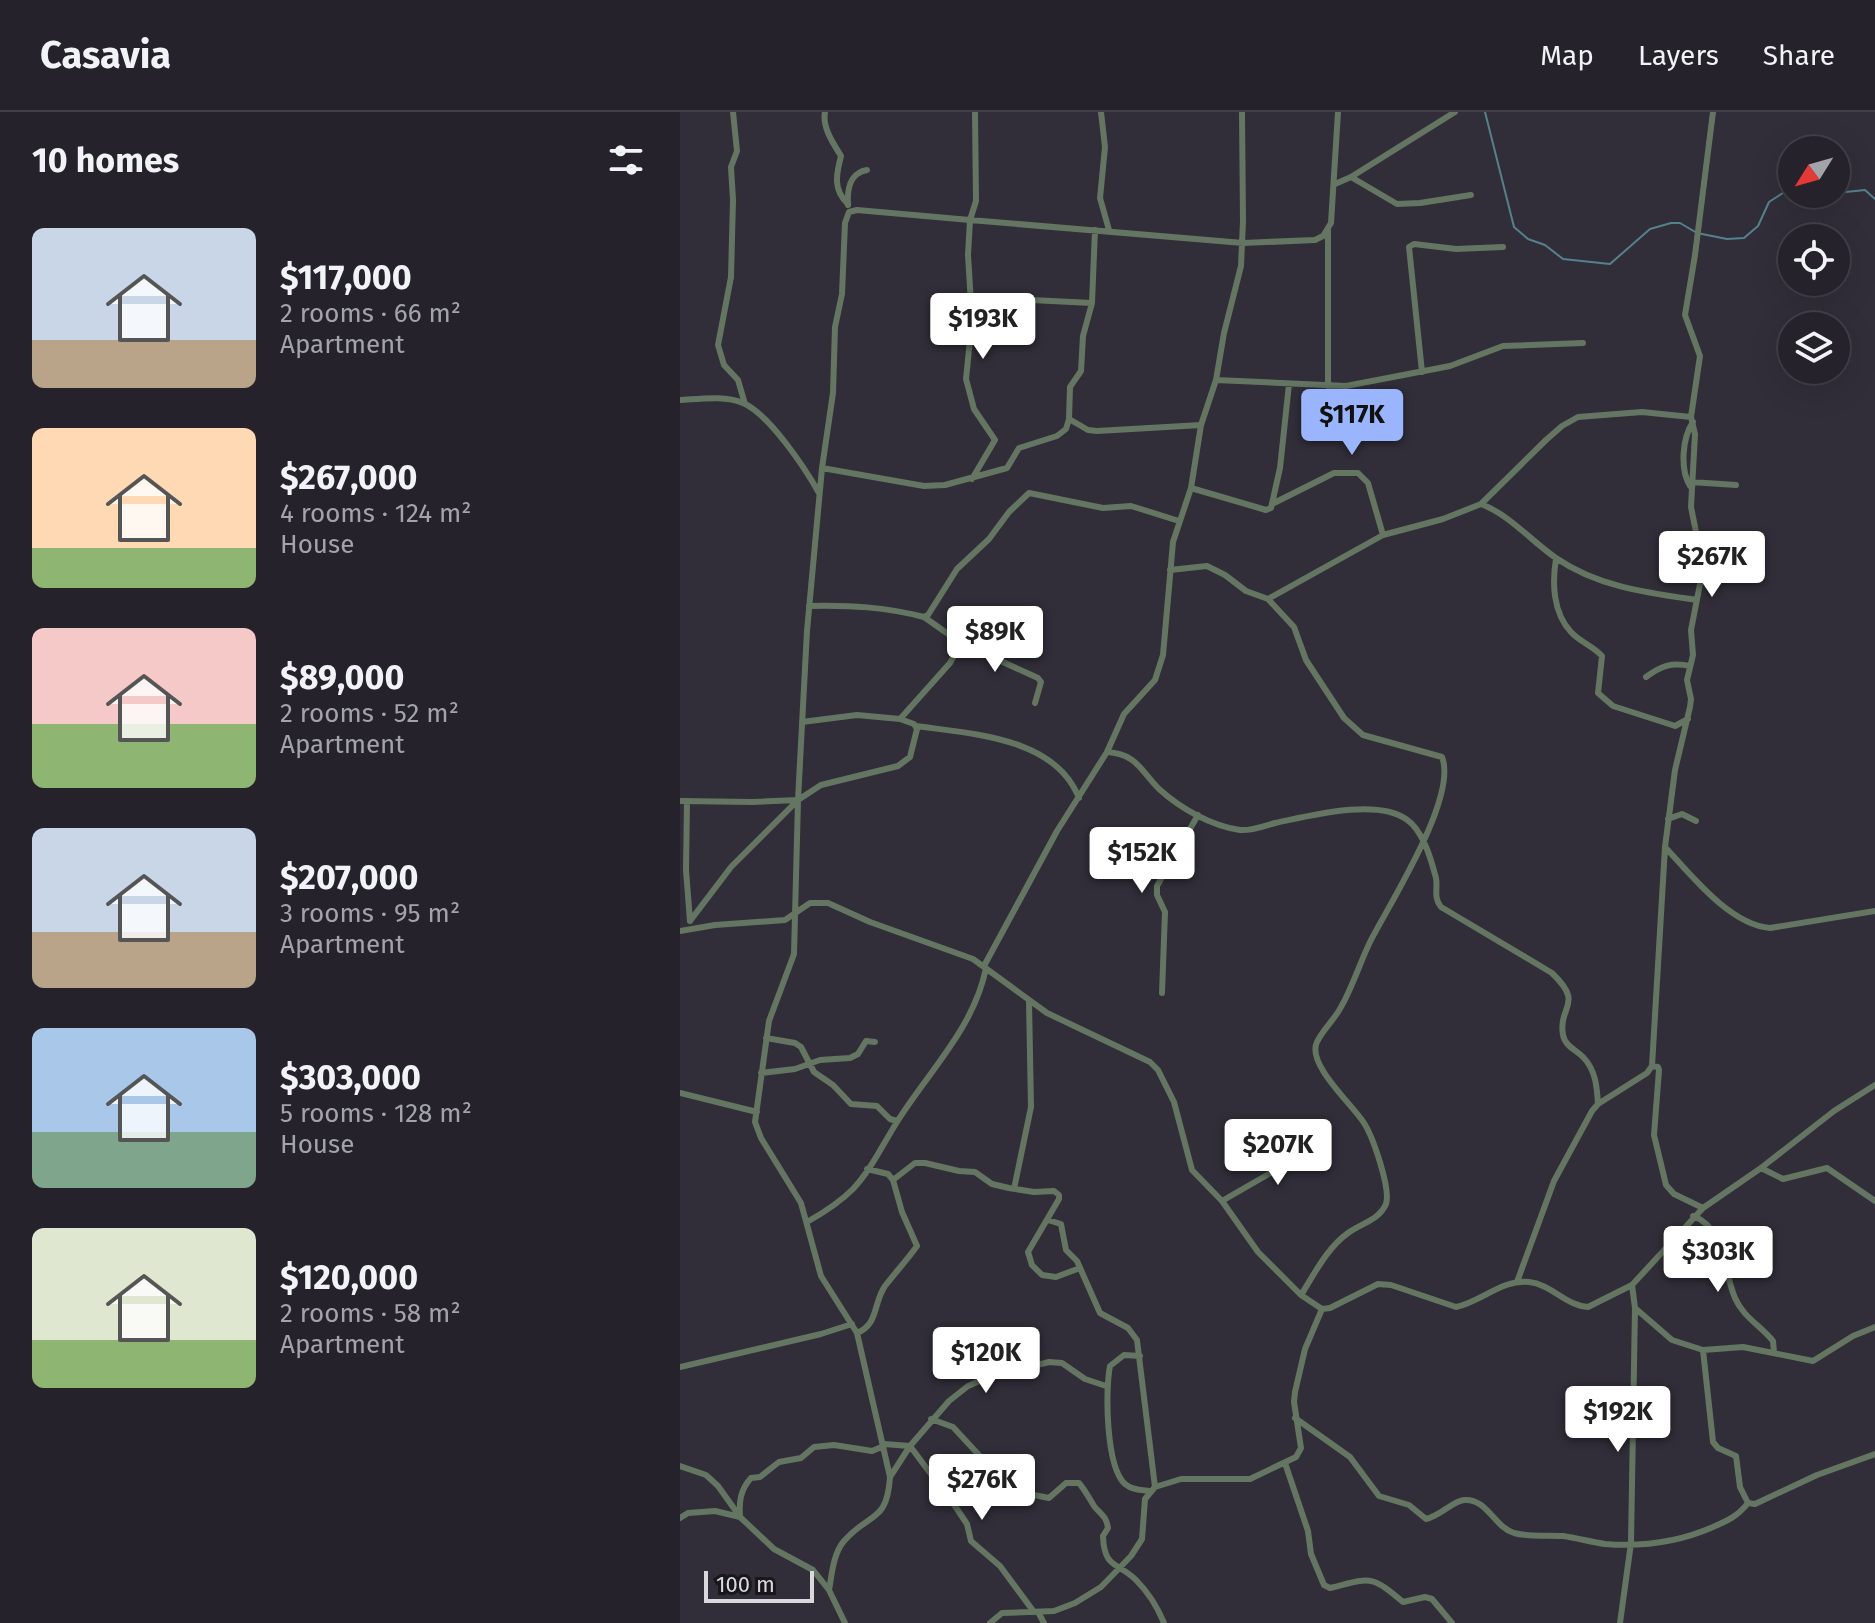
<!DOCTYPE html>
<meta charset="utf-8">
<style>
:root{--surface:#25222b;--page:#2d2a33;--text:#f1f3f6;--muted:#a3a4a9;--line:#423f47;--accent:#9ab5fd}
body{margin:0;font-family:"Fira Sans",sans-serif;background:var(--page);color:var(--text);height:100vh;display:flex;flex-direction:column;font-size:30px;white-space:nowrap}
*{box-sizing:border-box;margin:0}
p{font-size:26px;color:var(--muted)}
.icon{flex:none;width:44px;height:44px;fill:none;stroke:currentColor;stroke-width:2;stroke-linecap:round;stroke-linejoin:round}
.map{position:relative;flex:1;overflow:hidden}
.side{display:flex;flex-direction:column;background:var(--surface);width:680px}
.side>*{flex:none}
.needle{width:52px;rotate:233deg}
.buttons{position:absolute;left:1098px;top:24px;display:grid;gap:16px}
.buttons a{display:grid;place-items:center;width:72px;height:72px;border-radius:50%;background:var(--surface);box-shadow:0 8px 32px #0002,0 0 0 2px var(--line);font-size:40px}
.scale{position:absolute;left:24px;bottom:20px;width:110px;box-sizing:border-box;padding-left:8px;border:4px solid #d9d8df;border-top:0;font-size:22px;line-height:28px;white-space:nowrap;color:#d9d8df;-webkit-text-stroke:6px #18171c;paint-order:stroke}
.price{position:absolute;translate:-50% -68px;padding:0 18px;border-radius:8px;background:#fff;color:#222;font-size:26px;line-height:52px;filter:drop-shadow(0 2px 4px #0008)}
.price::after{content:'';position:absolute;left:50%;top:48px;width:24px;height:18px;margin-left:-12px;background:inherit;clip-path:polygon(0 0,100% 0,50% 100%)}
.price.active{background:var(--accent);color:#111}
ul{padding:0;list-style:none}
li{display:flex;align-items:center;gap:24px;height:200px;padding:0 32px}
li span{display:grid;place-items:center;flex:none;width:224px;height:160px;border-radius:12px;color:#555}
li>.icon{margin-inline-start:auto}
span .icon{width:96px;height:96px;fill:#fffc;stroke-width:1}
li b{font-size:34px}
h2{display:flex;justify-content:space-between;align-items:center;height:96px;padding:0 32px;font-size:34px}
header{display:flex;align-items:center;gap:48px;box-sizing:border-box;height:112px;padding:0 40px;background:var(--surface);border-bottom:2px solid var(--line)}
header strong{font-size:38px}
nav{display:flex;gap:44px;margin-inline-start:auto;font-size:28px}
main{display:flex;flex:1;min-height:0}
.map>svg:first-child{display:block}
</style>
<header>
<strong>Casavia</strong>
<nav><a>Map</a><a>Layers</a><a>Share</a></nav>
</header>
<main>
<section class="side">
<h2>10 homes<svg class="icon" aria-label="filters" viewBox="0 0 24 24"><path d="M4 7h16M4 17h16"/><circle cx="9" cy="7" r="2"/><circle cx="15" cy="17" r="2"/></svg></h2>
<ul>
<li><span style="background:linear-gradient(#c9d6e8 70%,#b9a48a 0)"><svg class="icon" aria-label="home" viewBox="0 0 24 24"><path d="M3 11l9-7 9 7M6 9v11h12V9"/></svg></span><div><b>$117,000</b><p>2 rooms · 66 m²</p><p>Apartment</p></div></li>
<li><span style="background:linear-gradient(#ffd9b3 75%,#8fb573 0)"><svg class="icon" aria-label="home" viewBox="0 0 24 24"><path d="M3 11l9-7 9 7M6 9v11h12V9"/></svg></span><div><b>$267,000</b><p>4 rooms · 124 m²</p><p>House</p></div></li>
<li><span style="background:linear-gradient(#f6c9c9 60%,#8fb573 0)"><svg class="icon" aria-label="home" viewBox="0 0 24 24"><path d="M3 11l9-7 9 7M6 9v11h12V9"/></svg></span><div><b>$89,000</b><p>2 rooms · 52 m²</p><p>Apartment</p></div></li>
<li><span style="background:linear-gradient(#c9d6e8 65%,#b9a48a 0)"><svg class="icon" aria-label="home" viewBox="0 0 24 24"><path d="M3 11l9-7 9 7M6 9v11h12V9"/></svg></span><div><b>$207,000</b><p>3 rooms · 95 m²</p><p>Apartment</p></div></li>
<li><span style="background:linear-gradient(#a9c7e8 65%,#7fa58c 0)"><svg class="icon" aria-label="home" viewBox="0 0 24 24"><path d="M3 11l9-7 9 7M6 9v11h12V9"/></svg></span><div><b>$303,000</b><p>5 rooms · 128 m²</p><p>House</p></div></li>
<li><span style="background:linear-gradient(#dfe7d0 70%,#8fb573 0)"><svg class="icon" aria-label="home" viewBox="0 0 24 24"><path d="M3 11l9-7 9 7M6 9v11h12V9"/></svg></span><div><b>$120,000</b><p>2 rooms · 58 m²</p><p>Apartment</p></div></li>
</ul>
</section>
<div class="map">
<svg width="1195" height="1511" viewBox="0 0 1195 1511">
<rect width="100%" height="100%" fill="#312e39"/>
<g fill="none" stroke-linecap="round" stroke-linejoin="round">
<path stroke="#55818e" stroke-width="2" d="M 805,0 L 834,115 L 848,127 L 865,133 L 883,147 L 930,152 L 970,117 L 991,111 L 1000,111 L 1017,121 L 1047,127 L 1064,126 L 1078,114 L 1089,90 L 1112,75
M 1156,81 L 1185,78 L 1195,87"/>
<path stroke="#647661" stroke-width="6" d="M 53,0 L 57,39 L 51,55 L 53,88 L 51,165 L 38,233 L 44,253 L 58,268 L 65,292
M 145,0 C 142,15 153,31 161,44 C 156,63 153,78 168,92
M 421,0 L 425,35 L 420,86 L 429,118
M 671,65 L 775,0
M 655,72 L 671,65 L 717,92 L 740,91 L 791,83
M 168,93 C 167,76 170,61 187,58
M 290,185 L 412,191
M 742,260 L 729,135 L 734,132 L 776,137 L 823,135
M 536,268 L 666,274 L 770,254 L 823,234 L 903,231
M 648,274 L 648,118
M 0,288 C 19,287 45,283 63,291 C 89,302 125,356 139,381
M 389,307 L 408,318 L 417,319 L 521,313
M 142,356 L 244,374 L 265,373 L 327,356 L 339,336 L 377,324 L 386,317 L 389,307 L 390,275 L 401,259 L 403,224 L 412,191 L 415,118
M 292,367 L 315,328 L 294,297 L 286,267 L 292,208 L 288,143 L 290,108 L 563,131 L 635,128 L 643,124 L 651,111 L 658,0
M 1011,370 L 1056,373
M 1010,374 C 1000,358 1002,326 1013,310
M 511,376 L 586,398 L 591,396 L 600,356 L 609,272
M 594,391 L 654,361 L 678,361 L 688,371 L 703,423
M 801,392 C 830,403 851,429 876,446 C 918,475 968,481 1017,488
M 876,447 C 872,471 873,501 891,520 C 900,530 913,534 922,544 L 918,581 L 933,594 L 989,612 L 995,614 L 1008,607
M 490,458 L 527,454 L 545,463 L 566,479 L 588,487 L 614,515 L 626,548 L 664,606 L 683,623 L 762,645 C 778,685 710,791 691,828 C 680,850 673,874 661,895 C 655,907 643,917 637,930 C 626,952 673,993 684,1011 C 693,1025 711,1077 706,1092 C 699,1108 682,1111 668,1121 C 647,1136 635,1161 621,1183
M 588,487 L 703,423 L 763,407 L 801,392 L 866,328 L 882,314 L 898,305 L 962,300 L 1011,305
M 129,494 C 170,493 205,495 244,505 L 248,503 L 277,457 L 309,427 L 329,400 L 349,381 L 423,396 L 451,394 L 499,409
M 281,531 L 358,566 L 361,570 L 355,591
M 966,565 C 981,554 991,550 1010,554
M 122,610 L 177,603 L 220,607 L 270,551 L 281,531 L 244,505
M 236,614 C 292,622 375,625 399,686
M 427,640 C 457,642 460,658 479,677 C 500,696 531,714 560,718 C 571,719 584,714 595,711 C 629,704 696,686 726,707 C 743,718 751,747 756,766 C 758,777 753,785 761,795 L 872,861 C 905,893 878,893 883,923 C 885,934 896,938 903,945 C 916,958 917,976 918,992
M 0,689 L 72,690 L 118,688
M 7,689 L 6,758 L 10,809
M 988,707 L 1002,702 L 1016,709
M 985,735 C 1011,763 1050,813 1090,816 L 1195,799
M 10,809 L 51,755 L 118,688 L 141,673 L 218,654 L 230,645 L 237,617 L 234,612 L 220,607
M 0,819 L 35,813 L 105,808 L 130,791 L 148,791 L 190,810 L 293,847 L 367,901 L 470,950 L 478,958 L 494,990 L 512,1058 L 542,1089 L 578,1140 L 621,1183 L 642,1197 L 650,1196 L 698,1172 L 711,1173 L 776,1195 C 801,1190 822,1167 849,1170 C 871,1172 886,1194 908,1195 L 952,1173 L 1023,1096 L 1081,1056 L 1154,999 L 1195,973
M 304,854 L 377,719 L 427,640 L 444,602 L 475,568 L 483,543 L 493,430 L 511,376 L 521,313 L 536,268 L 544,221 L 561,154 L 563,109 L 562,0
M 482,881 L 485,800 L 477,783 L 477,774 L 518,703
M 86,926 L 115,931 L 121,935 L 134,960 L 153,973 L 171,992 L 197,994 L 210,1007 L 217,1009
M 972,954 L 978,955 L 979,958 L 974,1023 L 986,1073 L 994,1082 L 1023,1096
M 81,961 L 115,957 L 140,948 L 170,946 L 178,942 L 186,929 L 195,930
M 0,981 L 77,1000
M 1081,1056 L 1103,1067 L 1147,1056 L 1195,1089
M 213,1068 L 235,1051 L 245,1051 L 279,1059 L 295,1060 L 312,1072 L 329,1076 L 354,1080 L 374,1079 L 379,1083 L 379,1087 L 348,1140 L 352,1153 L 362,1163 L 376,1165 L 400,1156
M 334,1077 L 351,995 L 349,889
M 542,1089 L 639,1033
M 1013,1104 C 1046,1116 1043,1159 1055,1186 C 1063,1205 1081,1214 1093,1229 L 1094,1240
M 368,1108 L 381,1112 L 386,1138 L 397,1149 L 420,1201 L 448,1216 L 457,1228 L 475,1375
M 127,1110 C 143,1101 160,1090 173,1077 C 191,1058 203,1032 217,1010 C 249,959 294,916 306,856
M 837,1170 L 874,1069 L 912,999 L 918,992 L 967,961 L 972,954 L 985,735 L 995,658 L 1010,595 L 1011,587 L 1007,568 L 1013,543 L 1011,518 L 1020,472 L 1019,435 L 1011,395 L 1015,322 L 1011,305 L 1020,244 L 1005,203 L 1015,143 L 1033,0
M 955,1196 L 992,1228 L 1023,1238 L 1033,1330 L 1038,1336 L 1056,1344 L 1060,1375 L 1068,1391 L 1075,1392 L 1137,1363 L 1195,1342
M 177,1221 C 199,1212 193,1191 205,1174 C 215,1161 227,1148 237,1134 L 222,1100 L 213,1068 L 208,1062 L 187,1057
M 1023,1238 L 1063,1235 L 1133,1249 L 1173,1224 L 1195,1215
M 460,1244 L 444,1243 L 430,1254 C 425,1279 426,1355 445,1372 C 452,1378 461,1378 469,1379
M 0,1255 L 141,1222 L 172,1212
M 615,1306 L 670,1345 L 699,1384 L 729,1393 L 746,1407 C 760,1404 773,1389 784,1388 C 807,1386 814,1415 834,1421 C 849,1425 867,1423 883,1424 C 897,1426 911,1430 925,1432 C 962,1435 999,1430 1033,1415 C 1047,1409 1058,1404 1068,1391
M 251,1307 L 273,1315 L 310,1355 L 327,1369 L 342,1372 L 354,1383 L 369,1386 L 386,1371 L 399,1371 C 405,1378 409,1386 414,1394 C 421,1403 426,1403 428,1416 L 423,1424 C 424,1457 438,1450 456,1468 C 469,1481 477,1494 484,1511
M 204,1332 L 230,1334 L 277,1397 L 287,1412 L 291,1429 L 320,1454 L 354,1500
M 605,1351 L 628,1419 L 631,1442 L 644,1473 L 650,1476 C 691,1466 690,1462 723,1490 L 745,1485 L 752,1487 L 772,1511
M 0,1354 L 26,1363 L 38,1374 L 58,1402
M 210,1365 L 230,1334 L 269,1289 L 288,1274 L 309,1265 L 369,1250 L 382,1251 L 405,1267 L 426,1274
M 60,1405 C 59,1390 60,1378 71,1366 L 80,1365 L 99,1350 L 121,1346 L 134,1335 L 154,1333 L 192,1339 L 204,1334
M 0,1406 L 8,1401 L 35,1399 L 60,1405 L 94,1437 L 133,1458 L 149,1478 L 165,1511
M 149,1478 C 152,1462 153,1442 164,1429 C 189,1400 207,1412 210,1365 L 177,1221 L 141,1164 L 121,1091 L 81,1026 L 75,1010 L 89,909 L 114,842 L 118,688 L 127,519 L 142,356 L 153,281 L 155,215 L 162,182 L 165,111 L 169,100 L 177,98 L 290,108 L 296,89 L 295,0
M 358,1500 L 364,1511
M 310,1511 L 322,1501 L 374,1499 L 395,1491 L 421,1475 L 451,1444 L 462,1427 L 465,1387 L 475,1375 L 501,1367 L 570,1367 L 616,1345 L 621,1336 L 614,1290 L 615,1280 L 625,1237 L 642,1197
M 940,1511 L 951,1431 L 955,1196 L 952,1173"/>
</g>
</svg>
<div class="buttons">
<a><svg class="needle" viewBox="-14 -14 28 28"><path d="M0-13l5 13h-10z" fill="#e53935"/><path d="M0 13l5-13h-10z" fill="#a3a4a9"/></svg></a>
<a><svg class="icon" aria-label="locate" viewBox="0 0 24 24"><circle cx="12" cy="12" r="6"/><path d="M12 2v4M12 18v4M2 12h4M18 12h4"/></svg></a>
<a><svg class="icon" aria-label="layers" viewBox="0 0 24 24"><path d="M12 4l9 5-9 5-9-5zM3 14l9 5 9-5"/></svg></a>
</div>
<div class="scale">100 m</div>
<b class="price" style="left:303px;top:249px">$193K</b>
<b class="price active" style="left:672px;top:345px">$117K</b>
<b class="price" style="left:1032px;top:487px">$267K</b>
<b class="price" style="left:315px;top:562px">$89K</b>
<b class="price" style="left:462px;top:783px">$152K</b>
<b class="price" style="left:598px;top:1075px">$207K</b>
<b class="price" style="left:1038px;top:1182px">$303K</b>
<b class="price" style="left:306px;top:1283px">$120K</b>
<b class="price" style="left:938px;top:1342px">$192K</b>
<b class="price" style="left:302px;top:1410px">$276K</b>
</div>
</main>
